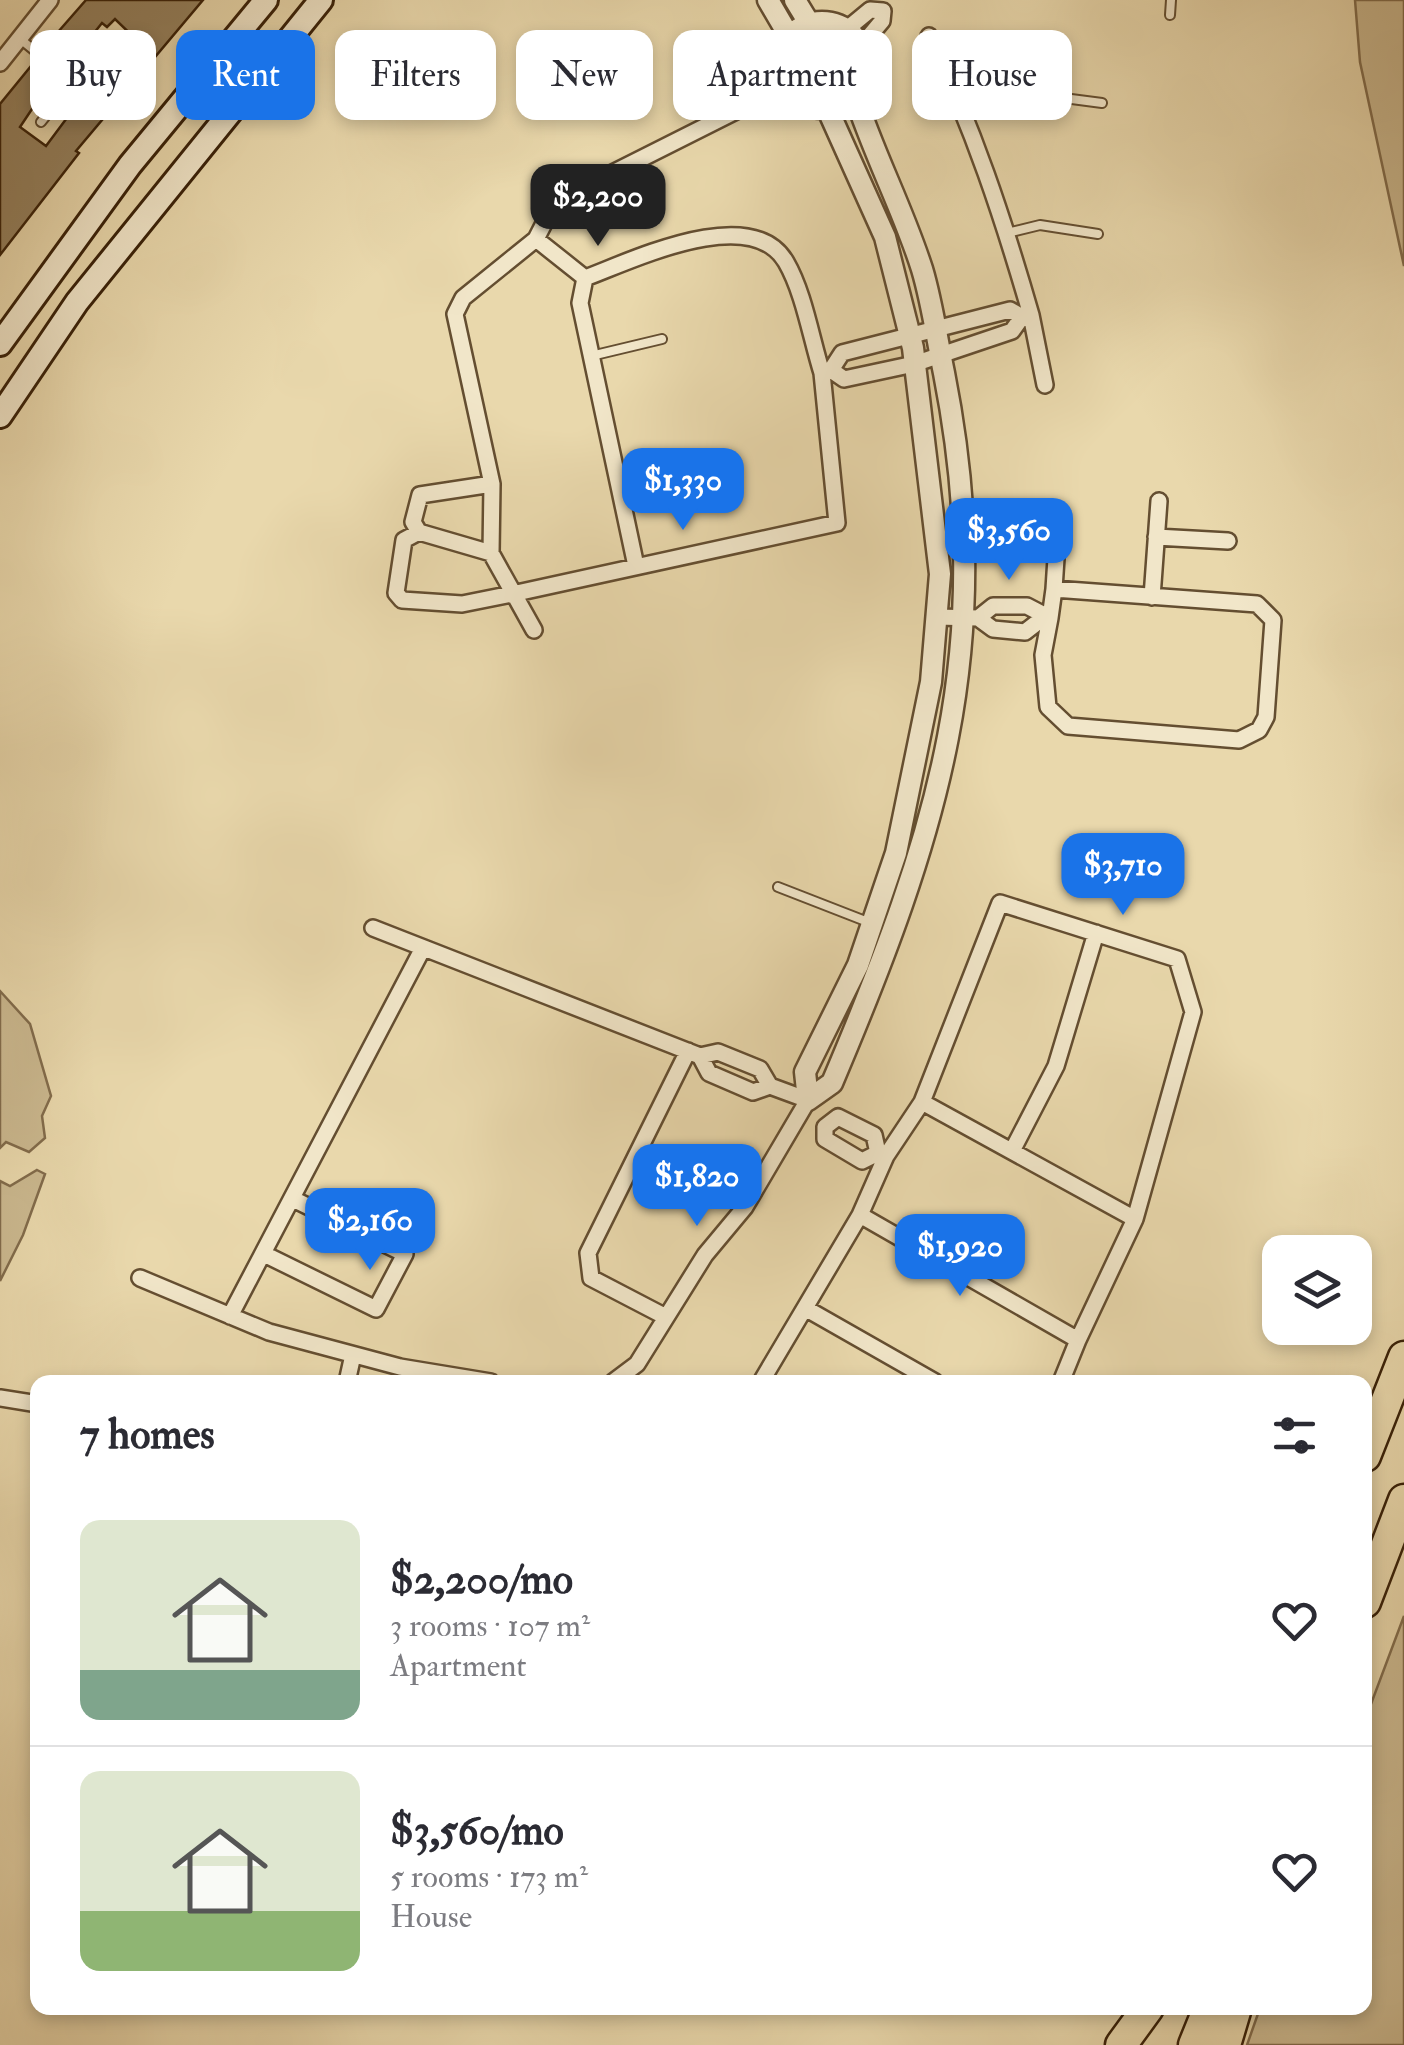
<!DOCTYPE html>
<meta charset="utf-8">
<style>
:root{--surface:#fff;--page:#f7f7f7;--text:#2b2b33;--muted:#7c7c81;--line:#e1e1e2;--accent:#1a73e8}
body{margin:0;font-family:"IM FELL Double Pica",serif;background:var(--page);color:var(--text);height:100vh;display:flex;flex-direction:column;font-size:38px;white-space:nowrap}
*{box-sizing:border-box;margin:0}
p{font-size:32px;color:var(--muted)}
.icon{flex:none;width:55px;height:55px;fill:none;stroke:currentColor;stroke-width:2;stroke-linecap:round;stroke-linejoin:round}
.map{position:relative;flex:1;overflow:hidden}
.drawer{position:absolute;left:30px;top:1375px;width:1342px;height:640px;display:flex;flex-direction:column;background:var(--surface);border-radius:20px;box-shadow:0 5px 15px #0003}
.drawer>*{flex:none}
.banner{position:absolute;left:30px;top:30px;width:1345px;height:90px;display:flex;gap:20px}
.controls{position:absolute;left:1262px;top:1235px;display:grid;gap:20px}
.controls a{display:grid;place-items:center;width:110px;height:110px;border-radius:20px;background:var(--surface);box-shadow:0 5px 15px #0003;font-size:50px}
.price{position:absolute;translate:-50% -85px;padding:0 22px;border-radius:20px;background:var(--accent);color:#fff;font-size:32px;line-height:65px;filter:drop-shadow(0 2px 5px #0008)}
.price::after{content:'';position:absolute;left:50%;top:60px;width:30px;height:22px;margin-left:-15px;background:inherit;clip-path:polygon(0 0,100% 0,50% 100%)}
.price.active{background:#222;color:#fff}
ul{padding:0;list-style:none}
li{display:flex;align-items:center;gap:30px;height:250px;padding:0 50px}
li+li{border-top:2px solid var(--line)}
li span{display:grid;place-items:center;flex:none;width:280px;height:200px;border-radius:20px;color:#555}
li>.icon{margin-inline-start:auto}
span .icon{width:120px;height:120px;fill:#fffc;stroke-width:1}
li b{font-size:42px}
h2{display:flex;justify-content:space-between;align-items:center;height:120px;padding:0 50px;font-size:42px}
.pill{padding:0 35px;border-radius:20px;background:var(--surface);box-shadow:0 5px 15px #0003;font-size:35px;line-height:90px}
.pill.active{background:var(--accent);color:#fff}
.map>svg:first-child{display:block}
</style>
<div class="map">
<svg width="1404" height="2045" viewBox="0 0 1404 2045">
<rect width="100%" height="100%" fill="#e9d8ac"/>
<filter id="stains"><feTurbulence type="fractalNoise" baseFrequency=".002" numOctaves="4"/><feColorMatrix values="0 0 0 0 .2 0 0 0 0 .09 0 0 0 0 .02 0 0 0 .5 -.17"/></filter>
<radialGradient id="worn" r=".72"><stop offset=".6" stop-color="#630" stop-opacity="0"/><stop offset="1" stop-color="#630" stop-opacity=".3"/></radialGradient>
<path fill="#cbb990" stroke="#826c4c" stroke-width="2.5" d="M 1355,0 L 1404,0 L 1404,266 L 1360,62 Z
M 0,991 L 30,1024 L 51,1096 L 42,1116 L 45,1138 L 29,1152 L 6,1142 L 0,1148 Z
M 37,1170 L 45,1174 L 23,1235 L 0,1281 L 0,1181 L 10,1186 Z
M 1404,1616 L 1404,2045 L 1247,2045 L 1260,2008 L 1365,2008 L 1365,1720 Z"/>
<path fill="#94805d" stroke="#382008" stroke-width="2.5" d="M 86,0 L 203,0 L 76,151 L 79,153 L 0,255 L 0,104 L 31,66 L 50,82 L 20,127 L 46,146 L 84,95 L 95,104 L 113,83 L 102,74 L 115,58 L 126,67 L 143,46 L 115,19 L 107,27 L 102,23 L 74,58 L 51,40 Z"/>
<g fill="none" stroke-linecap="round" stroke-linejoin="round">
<defs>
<path id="service" d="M 1170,15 L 1171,0
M 19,38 L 73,82 L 110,38
M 960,102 L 995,89 L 1102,103
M 41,122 L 73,82
M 1007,233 L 1040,225 L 1098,234
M 591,356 L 662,339
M 778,887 L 868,922"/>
<path id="minor" d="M 847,29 L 870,10 L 883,11 L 882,21 L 861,46
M 929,36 C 973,127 1003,218 1031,315
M 0,63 L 50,0
M 779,69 L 738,110 L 797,102
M 536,239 L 585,278
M 831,370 L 844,379 L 914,364 L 1012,331 L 1022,317
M 419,532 L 413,522 L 420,495 L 492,484 L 455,314 L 463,298 L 536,239 L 555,202 L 738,110
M 1156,537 L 1228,541
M 491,553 L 492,484
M 636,566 L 580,303 L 585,278 C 631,261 751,202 786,262 C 804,293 811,338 822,373
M 1054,589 L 1059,512
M 1152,597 L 1159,501
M 936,617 L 978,618 L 993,629 L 1025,632 L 1043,618
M 978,618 L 993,606 L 1027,606 L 1050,618 L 1043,655 L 1048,707 L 1068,726 L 1239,740 L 1259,730 L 1266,717 L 1273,620 L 1257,604 L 1054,589 L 1050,618
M 534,630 L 491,553 L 419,532 L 404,540 L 396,593 L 402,600 L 462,604 L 512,594 L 837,523 L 822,373 L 831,370 L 842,353 L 1010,310 L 1022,317 L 1031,315 L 1045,385
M 373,928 L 700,1056 L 718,1052 L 760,1069 L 770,1086 L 808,1100 L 745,1207 L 705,1255 L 637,1364 L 613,1382
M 700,1056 L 709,1073 L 753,1092 L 770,1086
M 922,1102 L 1000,903 L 1177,959 L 1193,1012 L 1135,1219
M 825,1127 L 825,1139 L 862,1161 L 878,1153
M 1012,1151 L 1056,1066 L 1096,933
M 886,1156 L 922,1102 L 1135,1219 L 1078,1340
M 860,1215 L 1078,1340 L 1061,1382
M 264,1254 L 376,1309 L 405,1254 L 293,1199
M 140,1278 L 269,1332 L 400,1367 L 491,1382
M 805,1308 L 935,1382
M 230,1316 L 423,948
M 666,1317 L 591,1278 L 588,1253 L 688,1051
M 347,1382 L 353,1355
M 761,1382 L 860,1215 L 886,1156 L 878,1153 L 874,1135 L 838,1117 L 825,1127
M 0,1398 L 38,1404"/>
<path id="tertiary" d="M 768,0 L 789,36
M 795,0 L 809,23
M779 65a43 43 0 1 1 86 0a43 43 0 1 1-86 0Z
M 827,108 L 885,237 L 913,348 L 940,574 L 931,682 L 896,853 L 858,965 L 805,1072 L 808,1100 L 832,1083 C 938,833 998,647 944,373 C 937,339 932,302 922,269 C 903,209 873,153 854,93"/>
<path id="secondary" d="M 0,344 L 130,165 L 266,0
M 0,416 L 77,302 L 321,0"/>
<path id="motorway" d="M 1365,1456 L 1404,1357
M 1365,1602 L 1404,1500
M 1121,2045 L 1148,2008
M 1194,2045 L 1209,2008
M 1225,2045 L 1236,2008"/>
</defs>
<use href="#service" stroke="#644e31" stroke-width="12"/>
<use href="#minor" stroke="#644e31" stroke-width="20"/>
<use href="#tertiary" stroke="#644e31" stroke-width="25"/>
<use href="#secondary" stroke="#382008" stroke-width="28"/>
<use href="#motorway" stroke="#382008" stroke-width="35"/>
<use href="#service" stroke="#f1e6c9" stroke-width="8"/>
<use href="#minor" stroke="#f1e6c9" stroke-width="15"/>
<use href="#tertiary" stroke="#f1e6c9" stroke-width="20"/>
<use href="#secondary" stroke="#f1e6c9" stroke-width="22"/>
<use href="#motorway" stroke="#e9d8ac" stroke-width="30"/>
</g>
<rect width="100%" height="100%" filter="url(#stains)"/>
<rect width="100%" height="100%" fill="url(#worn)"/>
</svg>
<div class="controls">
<a><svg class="icon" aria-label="layers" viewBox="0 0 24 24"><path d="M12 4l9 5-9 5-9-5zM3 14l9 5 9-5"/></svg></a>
</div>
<b class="price active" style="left:598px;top:249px">$2,200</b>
<b class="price" style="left:683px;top:533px">$1,330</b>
<b class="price" style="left:1009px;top:583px">$3,560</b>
<b class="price" style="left:1123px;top:918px">$3,710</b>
<b class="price" style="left:697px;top:1229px">$1,820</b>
<b class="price" style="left:370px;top:1273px">$2,160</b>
<b class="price" style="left:960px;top:1299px">$1,920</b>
<div class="banner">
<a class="pill">Buy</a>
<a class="pill active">Rent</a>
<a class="pill">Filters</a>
<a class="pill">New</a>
<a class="pill">Apartment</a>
<a class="pill">House</a>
</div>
<section class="drawer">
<h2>7 homes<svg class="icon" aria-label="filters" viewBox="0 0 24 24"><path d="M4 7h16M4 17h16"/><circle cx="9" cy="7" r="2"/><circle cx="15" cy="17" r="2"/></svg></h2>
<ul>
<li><span style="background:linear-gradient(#dfe7d0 75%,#7fa58c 0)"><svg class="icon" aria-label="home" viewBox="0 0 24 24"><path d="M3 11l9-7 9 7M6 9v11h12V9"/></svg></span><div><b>$2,200/mo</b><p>3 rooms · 107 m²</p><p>Apartment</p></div><svg class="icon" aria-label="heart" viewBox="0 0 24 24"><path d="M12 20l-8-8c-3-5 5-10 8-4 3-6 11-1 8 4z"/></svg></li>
<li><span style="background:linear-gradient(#dfe7d0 70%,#8fb573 0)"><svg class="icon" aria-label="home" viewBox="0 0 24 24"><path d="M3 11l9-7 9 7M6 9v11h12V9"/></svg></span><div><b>$3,560/mo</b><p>5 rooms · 173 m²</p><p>House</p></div><svg class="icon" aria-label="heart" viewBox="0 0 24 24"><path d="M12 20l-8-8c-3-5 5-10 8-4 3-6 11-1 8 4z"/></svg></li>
</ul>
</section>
</div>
